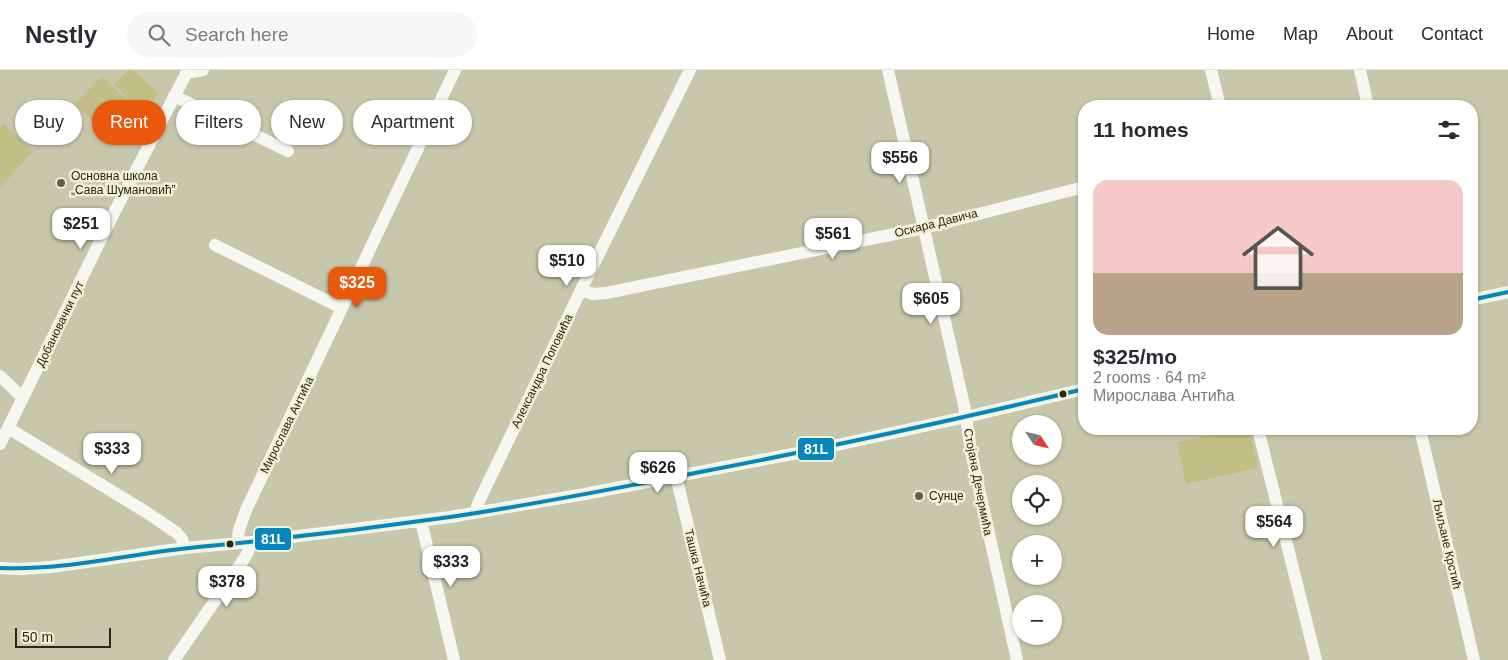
<!DOCTYPE html>
<meta charset="utf-8">
<style>
:root{--surface:#fff;--page:#f7f7f7;--text:#2b2b33;--muted:#7c7c81;--line:#e1e1e2;--accent:#ea580c}
body{margin:0;font-family:Helvetica,sans-serif;background:var(--page);color:var(--text);height:100vh;display:flex;flex-direction:column;font-size:19px;white-space:nowrap}
*{box-sizing:border-box;margin:0}
p{font-size:16px;color:var(--muted)}
.icon{flex:none;width:28px;height:28px;fill:none;stroke:currentColor;stroke-width:2;stroke-linecap:round;stroke-linejoin:round}
.map{position:relative;flex:1;overflow:hidden}
.panel{position:absolute;left:1078px;top:30px;width:400px;height:335px;display:flex;flex-direction:column;background:var(--surface);border-radius:20px;box-shadow:0 1px 4px #0004}
.panel>*{flex:none}
.banner{position:absolute;left:15px;top:30px;width:475px;height:45px;display:flex;gap:10px}
.needle{width:32px;rotate:125deg}
.fabs{position:absolute;left:1012px;top:345px;display:grid;gap:10px}
.fabs a{display:grid;place-items:center;width:50px;height:50px;border-radius:50%;background:var(--surface);box-shadow:0 1px 4px #0004;font-size:25px}
.scale{position:absolute;left:15px;bottom:12px;width:96px;box-sizing:border-box;padding-left:5px;border:2px solid #292813;border-top:0;font-size:14px;line-height:18px;white-space:nowrap;color:#292813;-webkit-text-stroke:4px #f1f1d7;paint-order:stroke}
.price{position:absolute;translate:-50% -42px;padding:0 11px;border-radius:10px;background:#fff;color:#222;font-size:16px;line-height:32px;filter:drop-shadow(0 1px 2px #0008)}
.price::after{content:'';position:absolute;left:50%;top:30px;width:15px;height:11px;margin-left:-8px;background:inherit;clip-path:polygon(0 0,100% 0,50% 100%)}
.price.selected{background:var(--accent);color:#fff}
ul{padding:0;list-style:none}
li{display:grid;align-content:center;gap:10px;height:265px;padding:0 15px}
li span{display:grid;place-items:center;height:155px;border-radius:15px;color:#555}
li>.icon{margin-inline-start:auto}
span .icon{width:90px;height:90px;fill:#fffc;stroke-width:1}
li b{font-size:21px}
h2{display:flex;justify-content:space-between;align-items:center;height:60px;padding:0 15px;font-size:21px}
.chip{padding:0 18px;border-radius:22px;background:var(--surface);box-shadow:0 1px 4px #0004;font-size:18px;line-height:45px}
.chip.selected{background:var(--accent);color:#fff}
header{display:flex;align-items:center;gap:30px;box-sizing:border-box;height:70px;padding:0 25px;background:var(--surface);border-bottom:1px solid var(--line)}
header strong{font-size:24px}
nav{display:flex;gap:28px;margin-inline-start:auto;font-size:18px}
.search{width:350px;height:45px;background:var(--page);display:flex;align-items:center;gap:12px;box-sizing:border-box;padding:0 18px;border-radius:28px;color:var(--muted);font-size:19px}
.map>svg:first-child{display:block}
</style>
<header>
<strong>Nestly</strong>
<div class="search"><svg class="icon" aria-label="search" viewBox="0 0 24 24"><circle cx="10" cy="10" r="6"/><path d="M15 15l6 6"/></svg>Search here</div>
<nav><a>Home</a><a>Map</a><a>About</a><a>Contact</a></nav>
</header>
<div class="map">
<svg width="1508" height="590" viewBox="0 0 1508 590">
<rect width="100%" height="100%" fill="#c7c7ab"/>
<path fill="#c2bf86" d="M 128,0 L 133,0 L 159,24 L 142,42 L 114,15 Z
M 102,6 L 147,49 L 120,77 L 75,34 Z
M 4,54 L 33,82 L 0,117 L 0,58 Z
M 1239,359 L 1249,359 L 1258,398 L 1186,414 L 1177,372 Z"/>
<g fill="none" stroke-linecap="round" stroke-linejoin="round">
<path stroke="#f7f7f2" stroke-width="12" d="M 888,0 L 964,335 L 972,387 L 1017,590
M 1211,0 L 1220,36
M 1360,0 L 1368,36
M 186,3 L 203,0
M 174,26 L 288,81
M 215,175 L 342,238
M 581,220 L 593,224 L 606,223 L 924,158 L 1084,117
M 1471,230 L 1508,222
M 0,306 L 23,328
M 8,358 L 146,442 L 177,463 L 182,469 L 185,478
M 1258,359 L 1316,590
M 1420,359 L 1474,590
M 0,374 L 114,143 L 188,0
M 676,406 L 720,590
M 477,442 L 477,436 L 481,427 L 581,220 L 690,0
M 421,451 L 454,590
M 237,473 L 239,460 L 246,440 L 455,0
M 0,498 L 20,499 L 51,497 L 185,478 L 251,472 L 450,447 L 585,424 L 823,378 L 966,347 L 1084,319
M 174,590 L 244,489 L 248,482 L 251,472"/>
<defs>
<path id="bus-1" d="M 1471,230 L 1508,222
M 0,498 C 66,501 132,483 198,477 C 282,469 366,459 450,447 C 532,435 613,419 695,403 C 825,378 955,350 1084,319"/>
</defs>
<use href="#bus-1" stroke="#f1f1d7" stroke-width="8"/>
<use href="#bus-1" stroke="#0687bc" stroke-width="4"/>
</g>
<g fill="#606048" stroke="#f1f1d7" stroke-width="2">
<circle cx="61" cy="113" r="5"/>
<circle cx="919" cy="426" r="5"/>
</g>
<g fill="#292813" stroke="#f1f1d7" stroke-width="2">
<circle cx="1063" cy="324" r="4.5"/>
<circle cx="230" cy="474" r="4.5"/>
</g>
<g text-anchor="middle" dominant-baseline="central" stroke-width="5" stroke-linejoin="round" paint-order="stroke">
<g font-size="12" fill="#292813" stroke="#f1f1d7" text-anchor="start">
<text x="71" y="106">Основна школа<tspan x="71" dy="14">„Сава Шумановић”</tspan></text>
<text x="929" y="426">Сунце</text>
</g>
<g font-size="12" fill="#292813" stroke="#f1f1d7">
<text transform="translate(936 153) rotate(-14)">Оскара Давича</text>
<text transform="translate(60 254) rotate(-64)">Добановачки пут</text>
<text transform="translate(542 301) rotate(-64)">Александра Поповића</text>
<text transform="translate(287 355) rotate(-64)">Мирослава Антића</text>
<text transform="translate(978 412) rotate(79)">Стојана Дечермића</text>
<text transform="translate(1447 474) rotate(77)">Љиљане Крстић</text>
<text transform="translate(698 498) rotate(76)">Ташка Начића</text>
</g>
</g>
<g stroke="#f1f1d7" stroke-width="2">
<rect x="797" y="367" width="38" height="24" rx="5" fill="#0687bc"/>
<rect x="254" y="457" width="38" height="24" rx="5" fill="#0687bc"/>
</g>
<g font-size="14" text-anchor="middle" font-weight="bold" fill="#fff">
<text x="816" y="384">81L</text>
<text x="273" y="474">81L</text>
</g>
</svg>
<div class="fabs">
<a><svg class="needle" viewBox="-14 -14 28 28"><path d="M0-13l5 13h-10z" fill="#e53935"/><path d="M0 13l5-13h-10z" fill="#7c7c81"/></svg></a>
<a><svg class="icon" aria-label="locate" viewBox="0 0 24 24"><circle cx="12" cy="12" r="6"/><path d="M12 2v4M12 18v4M2 12h4M18 12h4"/></svg></a>
<a>+</a>
<a>−</a>
</div>
<div class="scale">50 m</div>
<b class="price" style="left:900px;top:114px">$556</b>
<b class="price" style="left:81px;top:180px">$251</b>
<b class="price" style="left:833px;top:190px">$561</b>
<b class="price" style="left:567px;top:217px">$510</b>
<b class="price selected" style="left:357px;top:239px">$325</b>
<b class="price" style="left:931px;top:255px">$605</b>
<b class="price" style="left:112px;top:405px">$333</b>
<b class="price" style="left:658px;top:424px">$626</b>
<b class="price" style="left:1274px;top:478px">$564</b>
<b class="price" style="left:451px;top:518px">$333</b>
<b class="price" style="left:227px;top:538px">$378</b>
<div class="banner">
<a class="chip">Buy</a>
<a class="chip selected">Rent</a>
<a class="chip">Filters</a>
<a class="chip">New</a>
<a class="chip">Apartment</a>
</div>
<section class="panel">
<h2>11 homes<svg class="icon" aria-label="filters" viewBox="0 0 24 24"><path d="M4 7h16M4 17h16"/><circle cx="9" cy="7" r="2"/><circle cx="15" cy="17" r="2"/></svg></h2>
<ul>
<li><span style="background:linear-gradient(#f6c9c9 60%,#b9a48a 0)"><svg class="icon" aria-label="home" viewBox="0 0 24 24"><path d="M3 11l9-7 9 7M6 9v11h12V9"/></svg></span><div><b>$325/mo</b><p>2 rooms · 64 m²</p><p>Мирослава Антића</p></div></li>
</ul>
</section>
</div>
